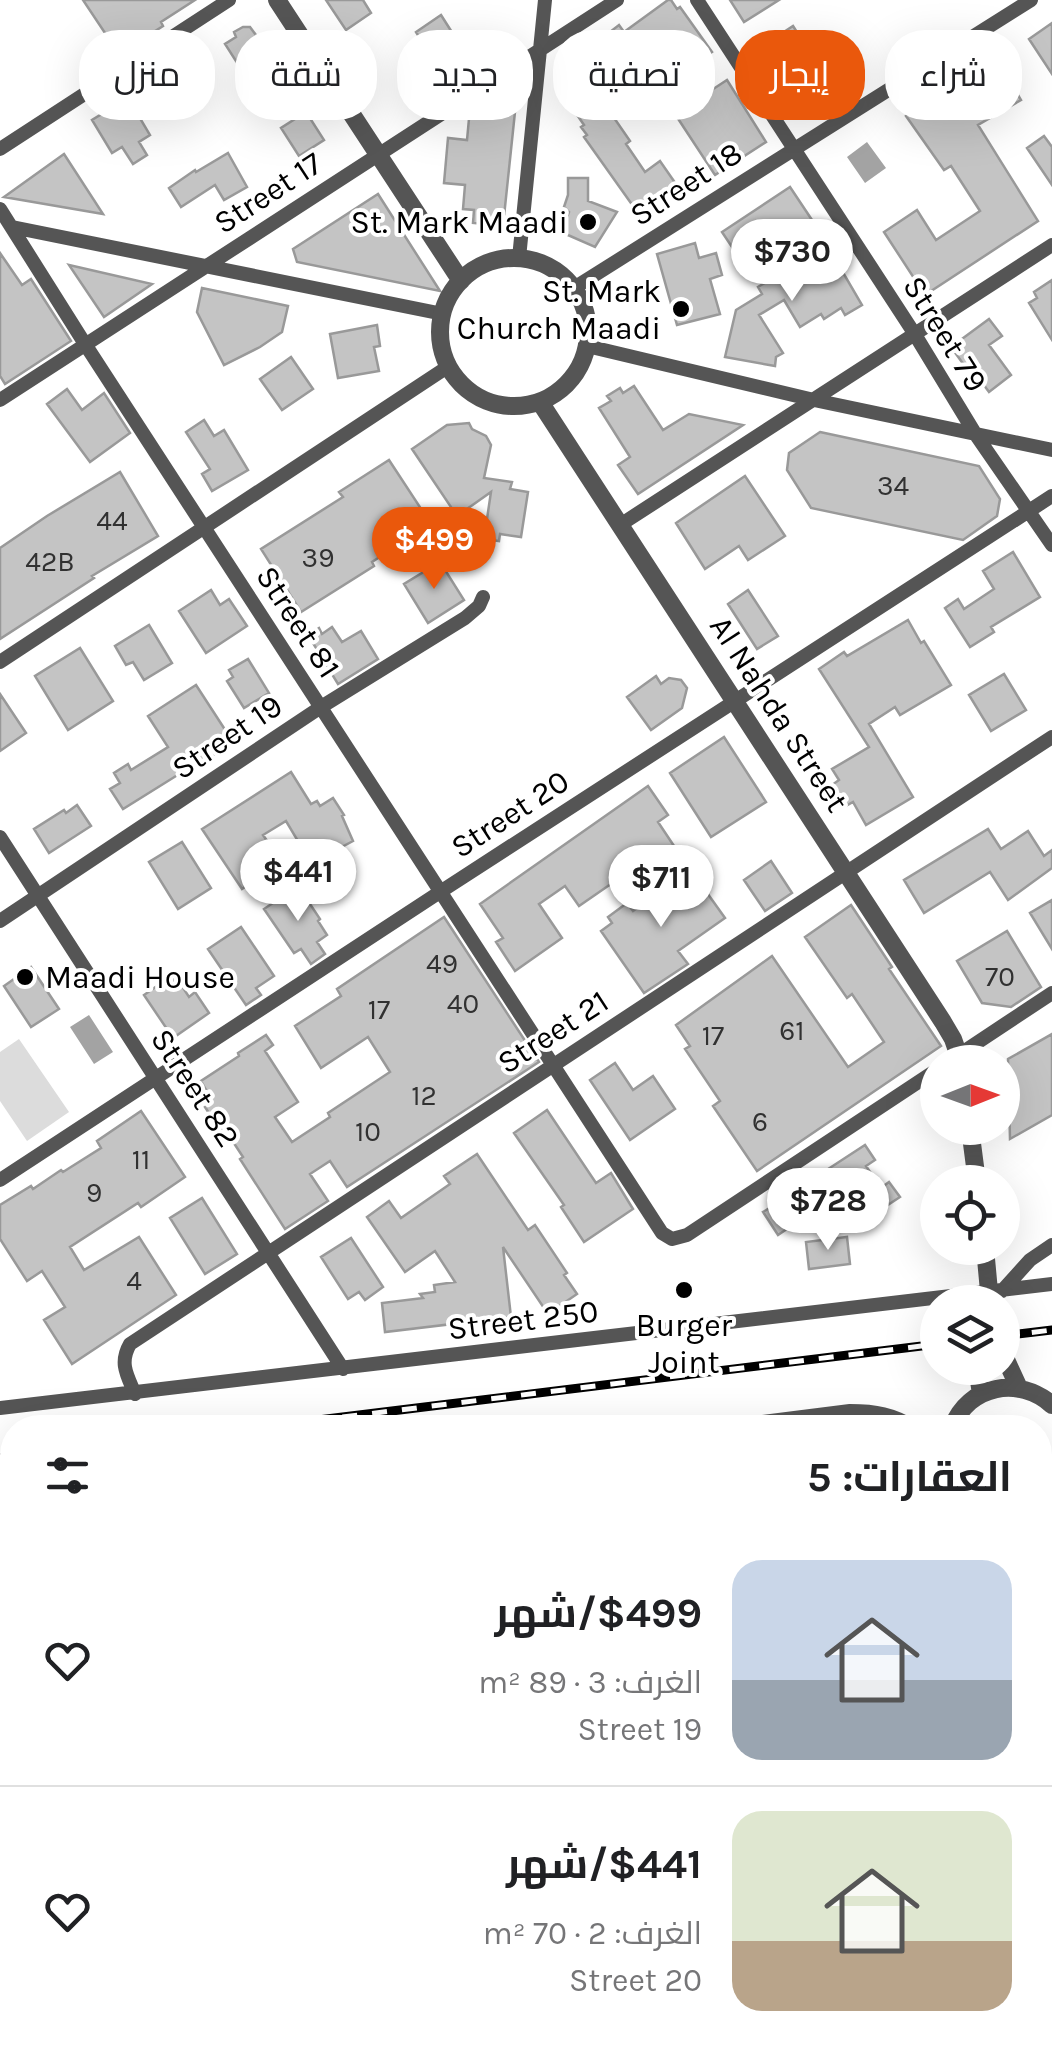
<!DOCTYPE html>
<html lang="ar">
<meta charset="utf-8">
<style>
:root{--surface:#fff;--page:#f2f2f2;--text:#202124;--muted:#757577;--line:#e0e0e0;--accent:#ea580c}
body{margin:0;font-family:Karla,Cairo,sans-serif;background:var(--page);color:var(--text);direction:rtl;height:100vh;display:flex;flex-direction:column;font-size:38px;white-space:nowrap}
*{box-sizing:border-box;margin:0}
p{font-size:32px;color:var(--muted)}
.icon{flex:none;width:55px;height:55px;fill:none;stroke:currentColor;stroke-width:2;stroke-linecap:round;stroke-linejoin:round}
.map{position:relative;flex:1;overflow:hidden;direction:ltr}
.side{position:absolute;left:0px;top:1415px;width:1052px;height:642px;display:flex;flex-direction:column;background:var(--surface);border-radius:40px 40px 0 0;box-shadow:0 10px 40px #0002;direction:rtl}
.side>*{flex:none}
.banner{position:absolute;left:30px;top:30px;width:992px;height:90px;direction:rtl;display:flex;gap:20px}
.needle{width:65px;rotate:89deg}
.buttons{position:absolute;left:920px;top:1045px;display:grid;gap:20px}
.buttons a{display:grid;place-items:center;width:100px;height:100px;border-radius:50%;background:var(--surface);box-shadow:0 10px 40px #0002;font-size:50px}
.price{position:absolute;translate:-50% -85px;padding:0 22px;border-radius:35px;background:#fff;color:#222;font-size:32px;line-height:65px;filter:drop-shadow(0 2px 5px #0008)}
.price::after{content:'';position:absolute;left:50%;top:60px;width:30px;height:22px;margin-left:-15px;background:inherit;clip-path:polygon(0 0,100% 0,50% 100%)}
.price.selected{background:var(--accent);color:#fff}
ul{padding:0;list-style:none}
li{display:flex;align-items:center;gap:30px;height:250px;padding:0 40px}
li+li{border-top:2px solid var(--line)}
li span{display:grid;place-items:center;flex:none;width:280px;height:200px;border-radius:30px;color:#555}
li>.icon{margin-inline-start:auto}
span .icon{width:120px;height:120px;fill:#fffc;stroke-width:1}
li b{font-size:42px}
h2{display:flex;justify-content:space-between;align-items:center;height:120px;padding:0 40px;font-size:42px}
.chip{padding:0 35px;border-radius:40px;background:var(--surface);box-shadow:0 10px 40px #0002;font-size:35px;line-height:90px}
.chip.selected{background:var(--accent);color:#fff}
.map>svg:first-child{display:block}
</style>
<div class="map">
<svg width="1052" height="2056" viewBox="0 0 1052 2056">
<rect width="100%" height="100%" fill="#fff"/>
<path fill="#dcdcdc" d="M 19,1039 L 69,1112 L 27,1141 L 0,1101 L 0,1052 Z
M 12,1631 L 12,1847 L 0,1840 L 0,1642 Z"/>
<path fill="#a3a3a3" d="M 867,142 L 886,168 L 865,183 L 847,157 Z
M 89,1015 L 113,1052 L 94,1064 L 70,1027 Z"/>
<path fill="#c4c4c4" stroke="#999" stroke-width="2.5" d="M 83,0 L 195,0 L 161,22 L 163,26 L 119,54 Z
M 326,0 L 363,0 L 371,13 L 346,30 Z
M 668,0 L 671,0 L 677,9 L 680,7 L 712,52 L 688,69 L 679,56 L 643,81 L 645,84 L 610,112 L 630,141 L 626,144 L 645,172 L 660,161 L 678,187 L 638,213 L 584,137 L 587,135 L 581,127 L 584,125 L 571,106 L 586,95 L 573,76 L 586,66 L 582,60 L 589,55 L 587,52 L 607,37 L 606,35 L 619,25 L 624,32 Z
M 730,0 L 779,0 L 744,22 Z
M 441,15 L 467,56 L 443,72 L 437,64 L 426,71 L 418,58 L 428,51 L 416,32 Z
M 1052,23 L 1052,74 L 1029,39 Z
M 793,26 L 822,71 L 799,86 L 770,41 Z
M 243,27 L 250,27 L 270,54 L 243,72 L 225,44 L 236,37 L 234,32 Z
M 188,57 L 206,84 L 183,99 L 166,72 Z
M 996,57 L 1021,100 L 978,125 L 1038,221 L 925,295 L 884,232 L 917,210 L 936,240 L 980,211 L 951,166 L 944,170 L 906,116 L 962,77 Z
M 727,80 L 766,142 L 715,175 L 675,114 Z
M 128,98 L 150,135 L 139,142 L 147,155 L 133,164 L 122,147 L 112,153 L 92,120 Z
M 470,108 L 515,112 L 503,226 L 473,223 L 474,210 L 463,209 L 465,185 L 444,183 L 448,138 L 467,140 Z
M 306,112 L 324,140 L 299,156 L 281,128 Z
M 1044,136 L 1052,147 L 1052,185 L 1027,148 Z
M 228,153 L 247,187 L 224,200 L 215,185 L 181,207 L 169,188 L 195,170 L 196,172 Z
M 64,154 L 103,214 L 4,197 Z
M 568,178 L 588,178 L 588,201 L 617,212 L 595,247 L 561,232 L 569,212 L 564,207 L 568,195 Z
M 790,187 L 814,223 L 746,268 L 722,232 Z
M 378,194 L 440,291 L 297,262 L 293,249 Z
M 833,242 L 844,261 L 838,264 L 862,305 L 845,315 L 841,308 L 824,319 L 821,314 L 800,327 L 784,300 L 759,315 L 783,353 L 776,357 L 775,366 L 725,357 L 736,310 L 762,294 L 758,287 Z
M 695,243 L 699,258 L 716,253 L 722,275 L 710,279 L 720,314 L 677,325 L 657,254 Z
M 0,253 L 22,285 L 31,279 L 71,341 L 5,384 L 0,376 Z
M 69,265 L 152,284 L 104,317 Z
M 1052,280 L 1052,340 L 1029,303 L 1037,298 L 1034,292 Z
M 202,288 L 288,306 L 282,332 L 260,347 L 224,365 L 197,312 Z
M 989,319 L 1002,336 L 989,345 L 1011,375 L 989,392 L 975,373 L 972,376 L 951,347 Z
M 377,325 L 380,346 L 374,347 L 379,371 L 338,378 L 330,334 Z
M 291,357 L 313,389 L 282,410 L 260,379 Z
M 634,386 L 663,430 L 689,414 L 743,425 L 638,494 L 618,465 L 630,457 L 599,408 L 611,401 L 607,396 L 620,388 L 623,393 Z
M 67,389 L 82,410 L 104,393 L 130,433 L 90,462 L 47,404 Z
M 204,420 L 214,436 L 224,430 L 248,470 L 212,491 L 202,474 L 210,469 L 186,432 Z
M 469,423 L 472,429 L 486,436 L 491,445 L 484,478 L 512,482 L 510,489 L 528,492 L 521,537 L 500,534 L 499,541 L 484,539 L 491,492 L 457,516 L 412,449 L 447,425 Z
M 820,432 L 979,466 L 1000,499 L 997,516 L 963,540 L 811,508 L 787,470 L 789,453 Z
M 389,460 L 431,524 L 372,562 L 374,566 L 301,612 L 261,549 L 343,497 L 339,492 Z
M 120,472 L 158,536 L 92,576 L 94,578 L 0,639 L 0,548 L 47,516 Z
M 745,476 L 785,536 L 748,560 L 739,546 L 705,569 L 676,523 Z
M 1013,552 L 1040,597 L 991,627 L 994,632 L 970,647 L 945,608 L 958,599 L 964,609 L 994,589 L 983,571 Z
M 440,562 L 464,600 L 428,623 L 404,584 Z
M 211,590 L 220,605 L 229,599 L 247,626 L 206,653 L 179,611 Z
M 748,590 L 778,636 L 757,649 L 728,604 Z
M 908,620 L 921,643 L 924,641 L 951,685 L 900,715 L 895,707 L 869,724 L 913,797 L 866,825 L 853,802 L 844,807 L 832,785 L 839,780 L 832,769 L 869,747 L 819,669 L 844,652 L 847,656 Z
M 149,625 L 172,663 L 144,680 L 133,662 L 126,665 L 115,646 Z
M 332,627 L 342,642 L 361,631 L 378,659 L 338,684 L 308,635 L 319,628 L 322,634 Z
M 80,648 L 113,701 L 68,730 L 35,676 Z
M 248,659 L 269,693 L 244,708 L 227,681 L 233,677 L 229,670 Z
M 1004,674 L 1026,710 L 991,731 L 969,695 Z
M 656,676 L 661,684 L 669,678 L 681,680 L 687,688 L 682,708 L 651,730 L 627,697 Z
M 196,685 L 233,742 L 186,773 L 184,771 L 123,809 L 110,789 L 120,783 L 114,773 L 128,764 L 131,770 L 168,747 L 148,716 Z
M 0,694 L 26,733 L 0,751 Z
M 724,737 L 766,802 L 711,837 L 670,773 Z
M 291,772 L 311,804 L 317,801 L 320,806 L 333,798 L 344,815 L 342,816 L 353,841 L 340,848 L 344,855 L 322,868 L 312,850 L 305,853 L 286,821 L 263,835 L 282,862 L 242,889 L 202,829 Z
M 648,786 L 668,815 L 658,822 L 678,852 L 666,860 L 660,850 L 579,906 L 565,886 L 539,904 L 562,938 L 515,971 L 496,942 L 503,938 L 480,904 Z
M 77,805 L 91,826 L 49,853 L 34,829 L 64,810 L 66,813 Z
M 988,829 L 1001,849 L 1028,831 L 1044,856 L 1052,850 L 1052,868 L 1008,900 L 990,872 L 924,913 L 904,880 Z
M 182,842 L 211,888 L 178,909 L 149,862 Z
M 771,861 L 792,893 L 765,911 L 744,880 Z
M 669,874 L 678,888 L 695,876 L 725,918 L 678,951 L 688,964 L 644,993 L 601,931 L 612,923 L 608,917 L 627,903 L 633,911 L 654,896 L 649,888 Z
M 298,886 L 320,919 L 318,921 L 327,935 L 317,942 L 325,954 L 311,964 L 301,949 L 294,953 L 264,909 Z
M 1052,900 L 1052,949 L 1030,913 Z
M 851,905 L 892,967 L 889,969 L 941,1046 L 757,1171 L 713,1106 L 720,1101 L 685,1049 L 690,1046 L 676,1025 L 772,956 L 848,1067 L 884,1042 L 852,994 L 847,998 L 805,937 Z
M 444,917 L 539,1062 L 347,1187 L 330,1161 L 310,1174 L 328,1201 L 285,1229 L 240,1159 L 243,1157 L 226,1131 L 222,1133 L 205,1107 L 208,1105 L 203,1098 L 209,1095 L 201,1081 L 239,1056 L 238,1053 L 266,1035 L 273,1045 L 265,1051 L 298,1102 L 275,1117 L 292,1142 L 330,1117 L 328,1113 L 390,1072 L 368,1037 L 321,1068 L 295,1026 L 341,996 L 337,989 Z
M 241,927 L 274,976 L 256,988 L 261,995 L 246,1005 L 208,949 Z
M 1007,931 L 1041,987 L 1011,1007 L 982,1003 L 957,961 Z
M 31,967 L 59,1009 L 31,1027 L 4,986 Z
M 174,974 L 189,997 L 195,992 L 209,1013 L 173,1038 L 144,995 Z
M 1052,1034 L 1052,1115 L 1010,1139 L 1008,1059 Z
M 615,1063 L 633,1090 L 653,1076 L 675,1109 L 630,1140 L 590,1080 Z
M 547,1110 L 596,1183 L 611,1173 L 633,1209 L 584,1242 L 561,1207 L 564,1205 L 514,1133 Z
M 141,1111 L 185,1177 L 141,1207 L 138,1203 L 70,1247 L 84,1270 L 139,1237 L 176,1295 L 72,1364 L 44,1320 L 65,1307 L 42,1271 L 27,1281 L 0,1239 L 0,1205 L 31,1186 L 33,1189 L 61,1170 L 63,1172 L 101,1148 L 97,1141 Z
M 865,1145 L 875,1160 L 866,1166 L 881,1188 L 889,1182 L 900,1197 L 856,1226 L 831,1189 L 835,1186 L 825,1171 Z
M 477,1154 L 528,1230 L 535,1225 L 567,1273 L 564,1275 L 577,1294 L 548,1314 L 503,1247 L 511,1317 L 385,1332 L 382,1303 L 423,1298 L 420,1294 L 435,1292 L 434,1285 L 455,1282 L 435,1251 L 405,1272 L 367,1217 L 389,1201 L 401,1218 L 450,1184 L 444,1176 Z
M 798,1190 L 812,1212 L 778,1235 L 763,1212 Z
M 202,1198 L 237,1254 L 205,1274 L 170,1218 Z
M 847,1237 L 850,1264 L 809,1269 L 806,1242 Z
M 351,1238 L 383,1287 L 365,1300 L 359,1292 L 348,1299 L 321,1257 Z"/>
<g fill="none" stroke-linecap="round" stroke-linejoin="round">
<path stroke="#555" stroke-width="6" d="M 476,2045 L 481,2056
M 523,2055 L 543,2056
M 829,2056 L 834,2045"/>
<path stroke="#555" stroke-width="14" d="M 697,0 L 914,333 L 976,435 L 1052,545
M 0,149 L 229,0
M 0,209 L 85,344 L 662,1233 L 672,1239 L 687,1235 L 938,1069
M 12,227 L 443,314
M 519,258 L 545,0
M 574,288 L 1031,0
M 587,346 L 814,400 L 1052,450
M 0,400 L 617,0
M 620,525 L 1052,245
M 0,662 L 449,366
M 0,837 L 343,1369
M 0,921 L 321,707 L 465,618 L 479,606 L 483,597
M 948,1062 L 1052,993
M 0,1180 L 440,892 L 1052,496
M 1002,1291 L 1030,1260 L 1052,1245
M 135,1394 C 127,1375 119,1363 130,1344 L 1052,737
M 0,1408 L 1052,1284
M 714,1428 L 850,1411 C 874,1411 894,1414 915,1428
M 0,1513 L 12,1512
M 74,2045 L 75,2056
M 971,2045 L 993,2056"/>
<path stroke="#555" stroke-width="18" d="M 277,0 L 461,281
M440 332a74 74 0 1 1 148 0a74 74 0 1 1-148 0Z
M 540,402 L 943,1022 L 953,1039 L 961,1062
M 970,1128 L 977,1182
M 985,1248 L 990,1302
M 1002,1351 L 1019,1388
M 977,1368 L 981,1394
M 952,1428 C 968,1384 1020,1376 1052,1405
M 1040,1501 L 1052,1491
M 872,2056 L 876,2045
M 918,2056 L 923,2045"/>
<path stroke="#222" stroke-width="18" d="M 0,1938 L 12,1950
M 111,2045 L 123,2056"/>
<defs>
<path id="rail" d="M 1002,1336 L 1052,1330
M 253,1428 L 938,1344
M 0,1458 L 12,1457"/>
</defs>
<use href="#rail" stroke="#000" stroke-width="9"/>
<use href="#rail" stroke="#fff" stroke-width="5" stroke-dasharray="15" stroke-linecap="butt"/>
</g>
<g fill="#000" stroke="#fff" stroke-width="4">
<circle cx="588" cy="222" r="10"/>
<circle cx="681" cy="309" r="10"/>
<circle cx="25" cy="977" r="10"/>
<circle cx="684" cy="1290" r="10"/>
</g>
<g text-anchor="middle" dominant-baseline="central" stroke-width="8" stroke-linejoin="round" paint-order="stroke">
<g font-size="28" fill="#313131">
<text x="893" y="485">34</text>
<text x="112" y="520">44</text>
<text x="318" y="557">39</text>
<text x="50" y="561">42B</text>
<text x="442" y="963">49</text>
<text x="1000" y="976">70</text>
<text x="463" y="1003">40</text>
<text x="379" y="1009">17</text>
<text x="792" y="1030">61</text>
<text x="713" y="1035">17</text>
<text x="424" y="1095">12</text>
<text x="760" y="1121">6</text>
<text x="368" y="1131">10</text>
<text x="141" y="1159">11</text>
<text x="94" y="1192">9</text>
<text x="134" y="1280">4</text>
</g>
<g font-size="32" fill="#000" stroke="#fff">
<text transform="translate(686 184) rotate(-33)">Street 18</text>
<text transform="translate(268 193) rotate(-33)">Street 17</text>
<text transform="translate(945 334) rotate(58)">Street 79</text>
<text transform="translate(298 622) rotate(57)">Street 81</text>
<text transform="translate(779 714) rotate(57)">Al Nahda Street</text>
<text transform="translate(227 737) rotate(-34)">Street 19</text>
<text transform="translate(510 814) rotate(-33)">Street 20</text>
<text transform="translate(553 1032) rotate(-33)">Street 21</text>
<text transform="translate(195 1088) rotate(57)">Street 82</text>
<text transform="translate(523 1320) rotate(-7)">Street 250</text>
</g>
<g font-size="32" fill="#000" stroke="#fff" text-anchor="end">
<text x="568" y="222">St. Mark Maadi</text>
<text x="661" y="291">St. Mark<tspan x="661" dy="37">Church Maadi</tspan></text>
<text x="45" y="977" text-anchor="start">Maadi House</text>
<text x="684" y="1325" text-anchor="middle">Burger<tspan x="684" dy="37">Joint</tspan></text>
</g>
</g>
</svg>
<div class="buttons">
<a><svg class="needle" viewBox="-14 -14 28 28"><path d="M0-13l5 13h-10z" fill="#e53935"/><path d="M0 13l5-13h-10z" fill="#757577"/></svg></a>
<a><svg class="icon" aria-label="locate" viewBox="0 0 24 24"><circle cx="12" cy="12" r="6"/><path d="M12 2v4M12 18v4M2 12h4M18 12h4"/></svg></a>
<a><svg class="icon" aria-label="layers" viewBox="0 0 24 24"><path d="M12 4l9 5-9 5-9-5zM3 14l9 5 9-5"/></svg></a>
</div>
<b class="price" style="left:792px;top:304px">$730</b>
<b class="price selected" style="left:434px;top:592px">$499</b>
<b class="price" style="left:298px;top:924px">$441</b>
<b class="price" style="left:661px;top:930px">$711</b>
<b class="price" style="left:828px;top:1253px">$728</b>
<div class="banner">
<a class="chip">شراء</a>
<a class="chip selected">إيجار</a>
<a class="chip">تصفية</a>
<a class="chip">جديد</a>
<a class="chip">شقة</a>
<a class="chip">منزل</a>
</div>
<section class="side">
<h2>العقارات: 5<svg class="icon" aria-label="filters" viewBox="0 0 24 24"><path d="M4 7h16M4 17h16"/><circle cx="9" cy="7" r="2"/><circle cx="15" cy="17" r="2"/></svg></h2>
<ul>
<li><span style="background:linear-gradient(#c9d6e8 60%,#9aa5b1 0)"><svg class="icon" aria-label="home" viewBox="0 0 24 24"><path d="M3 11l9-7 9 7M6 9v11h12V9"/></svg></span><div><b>$499/شهر</b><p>الغرف: 3 · 89 m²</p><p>Street 19</p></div><svg class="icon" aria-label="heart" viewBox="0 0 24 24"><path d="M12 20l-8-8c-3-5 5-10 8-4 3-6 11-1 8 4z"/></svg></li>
<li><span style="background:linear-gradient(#dfe7d0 65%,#b9a48a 0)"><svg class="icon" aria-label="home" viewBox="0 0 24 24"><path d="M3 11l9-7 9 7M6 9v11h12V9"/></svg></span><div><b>$441/شهر</b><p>الغرف: 2 · 70 m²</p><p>Street 20</p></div><svg class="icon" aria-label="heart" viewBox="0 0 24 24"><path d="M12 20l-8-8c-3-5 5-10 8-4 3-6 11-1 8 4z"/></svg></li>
</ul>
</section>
</div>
